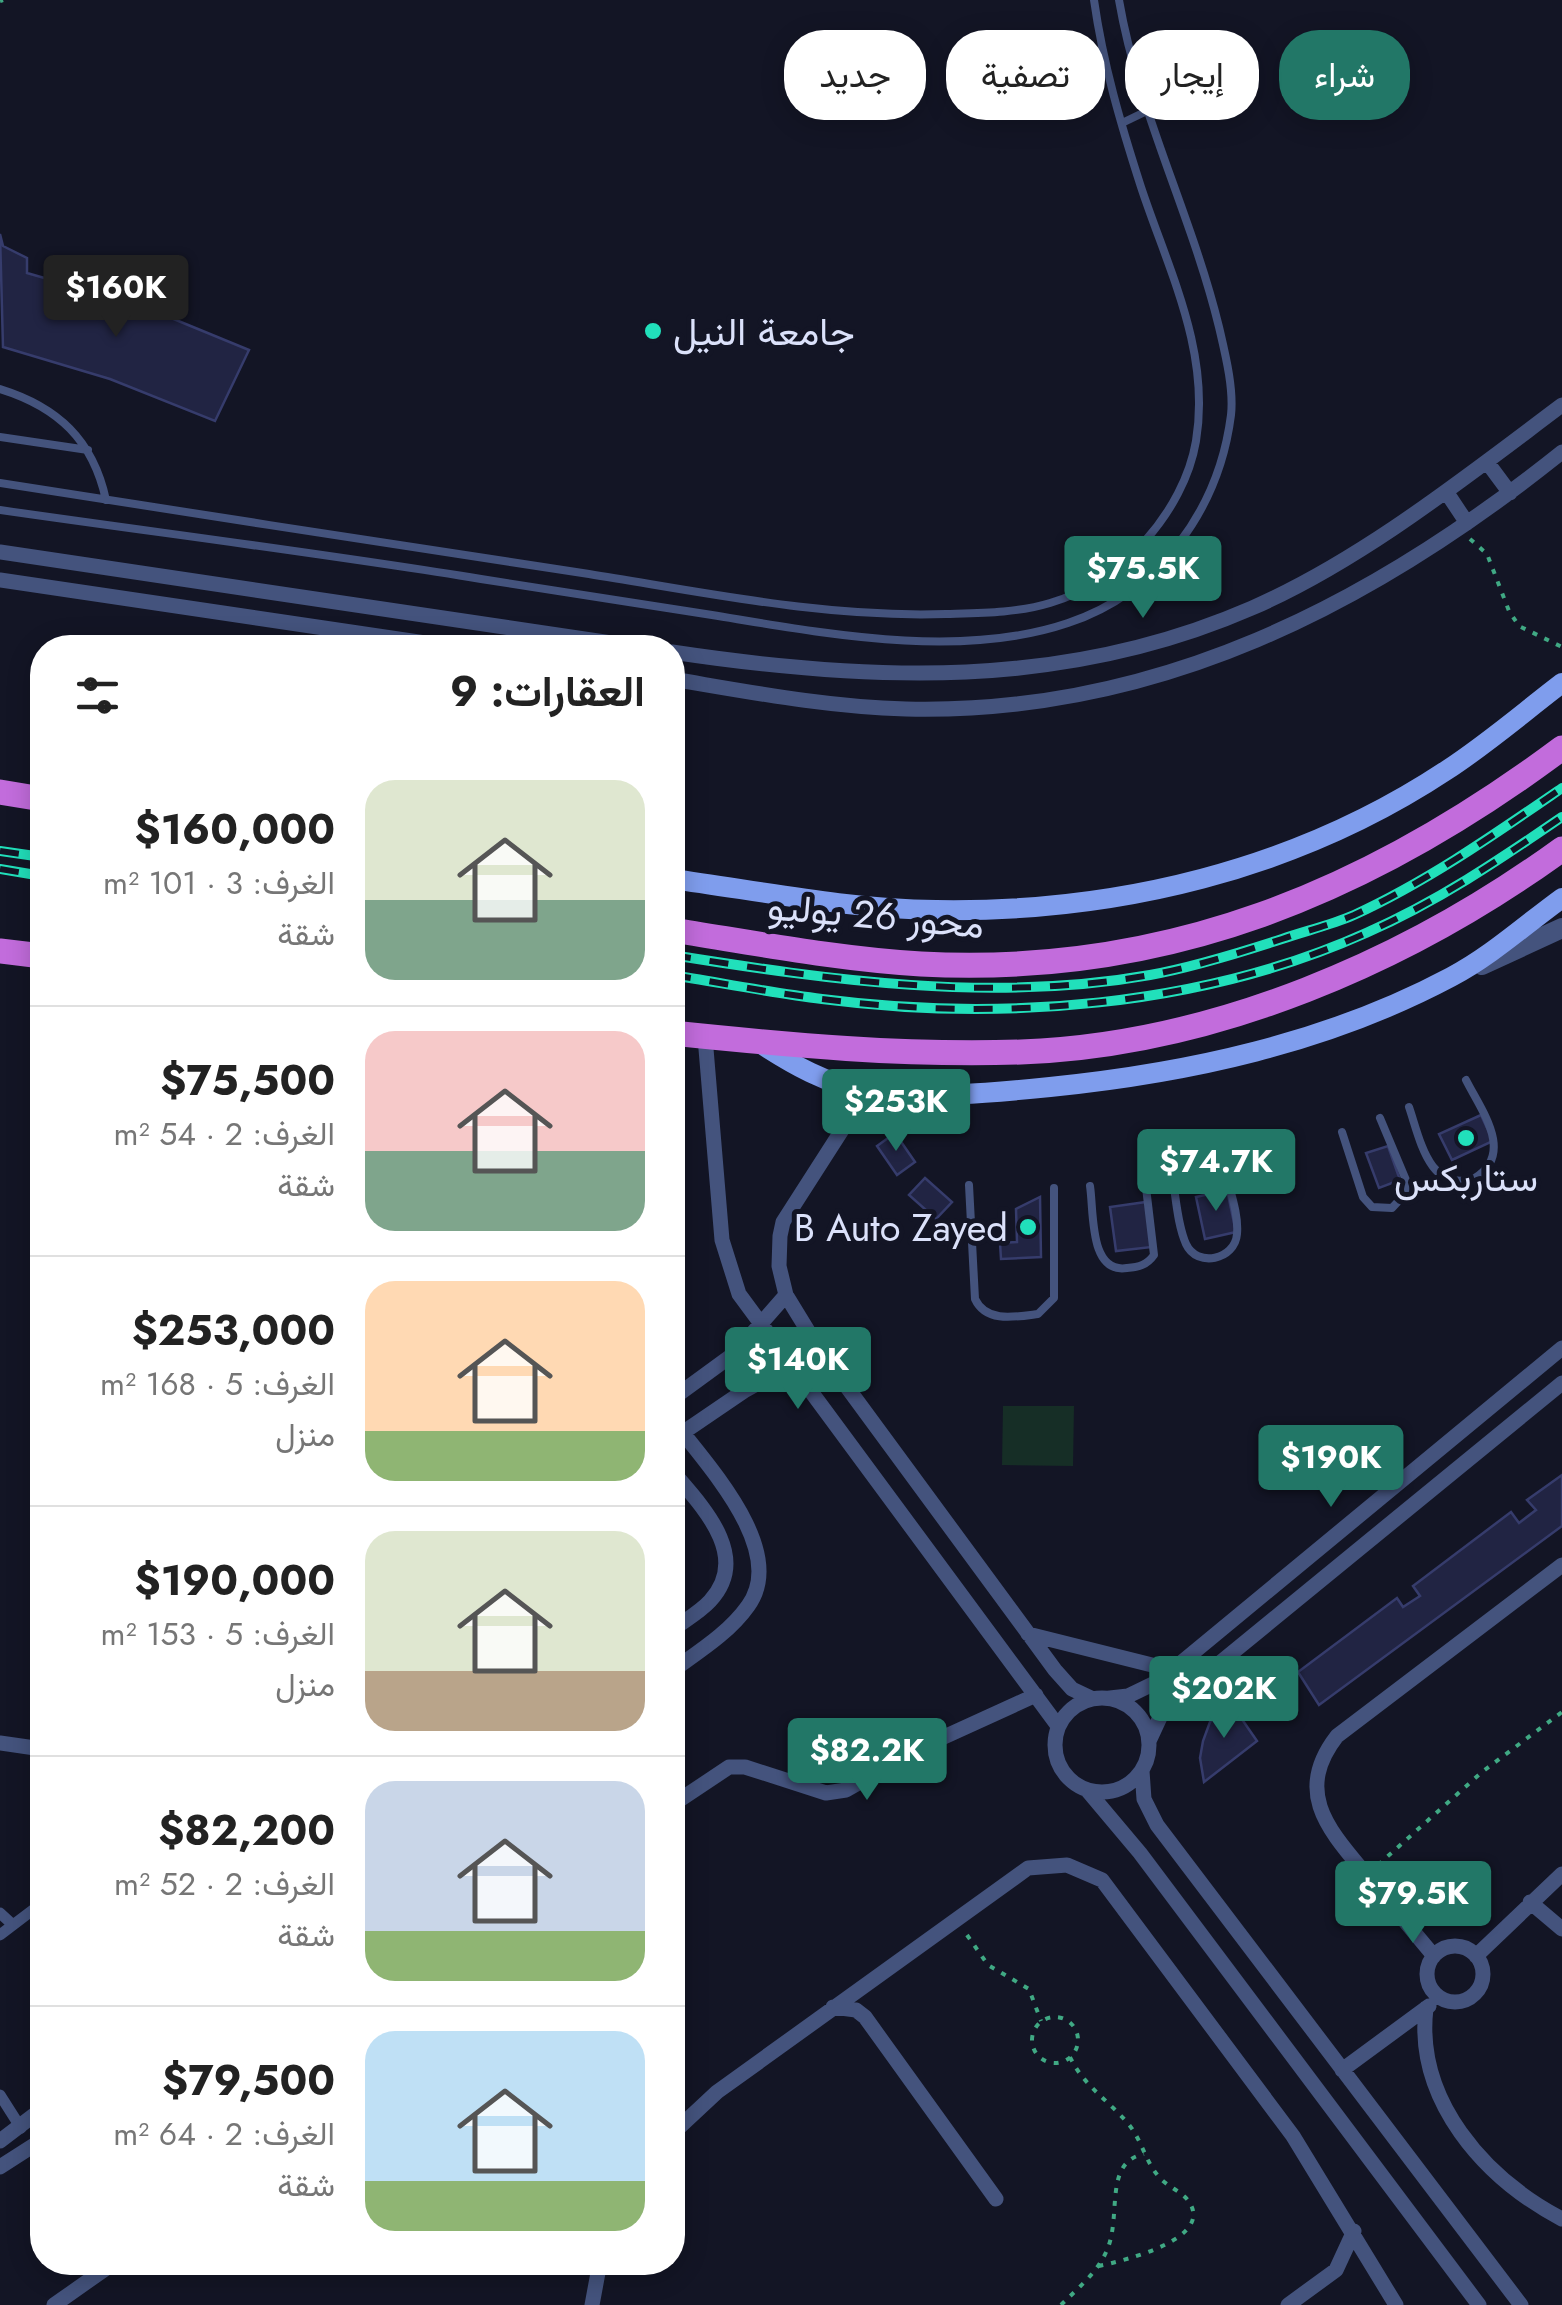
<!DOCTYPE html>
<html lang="ar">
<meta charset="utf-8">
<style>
:root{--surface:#fff;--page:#f6f6f6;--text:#222;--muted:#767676;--line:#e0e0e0;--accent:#227767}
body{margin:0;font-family:Jost,Vazirmatn,sans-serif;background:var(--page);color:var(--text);direction:rtl;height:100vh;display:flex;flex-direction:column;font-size:38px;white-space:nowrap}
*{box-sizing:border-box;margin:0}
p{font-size:32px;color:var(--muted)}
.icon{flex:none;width:55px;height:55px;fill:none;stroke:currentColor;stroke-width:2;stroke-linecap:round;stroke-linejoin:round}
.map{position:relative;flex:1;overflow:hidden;direction:ltr}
.drawer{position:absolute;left:30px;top:635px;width:655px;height:1640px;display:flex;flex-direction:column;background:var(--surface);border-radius:40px;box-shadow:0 5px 25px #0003;direction:rtl}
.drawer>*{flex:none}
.top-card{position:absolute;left:715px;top:30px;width:695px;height:90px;direction:rtl;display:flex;gap:20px}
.price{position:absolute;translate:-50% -85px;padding:0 22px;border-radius:10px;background:var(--accent);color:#fff;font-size:32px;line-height:65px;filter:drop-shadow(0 2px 5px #0008)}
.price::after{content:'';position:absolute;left:50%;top:60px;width:30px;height:22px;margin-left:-15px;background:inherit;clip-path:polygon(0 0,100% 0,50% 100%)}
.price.selected{background:#222;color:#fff}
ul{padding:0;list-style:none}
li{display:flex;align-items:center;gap:30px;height:250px;padding:0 40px}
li+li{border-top:2px solid var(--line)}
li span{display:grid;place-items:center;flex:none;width:280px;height:200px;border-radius:30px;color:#555}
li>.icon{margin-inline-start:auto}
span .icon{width:120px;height:120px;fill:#fffc;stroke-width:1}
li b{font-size:42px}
h2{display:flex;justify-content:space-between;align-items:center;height:120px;padding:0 40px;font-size:42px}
.pill{padding:0 35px;border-radius:40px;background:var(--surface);box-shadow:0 5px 25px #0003;font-size:35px;line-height:90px}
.pill.selected{background:var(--accent);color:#fff}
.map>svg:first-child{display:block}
</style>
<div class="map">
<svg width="1562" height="2305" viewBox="0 0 1562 2305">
<rect width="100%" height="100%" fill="#131525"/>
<path fill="#162e26" d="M 1003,1406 L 1074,1406 L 1073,1466 L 1002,1465 Z"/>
<path fill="#212443" stroke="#363c6c" stroke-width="2.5" d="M 0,234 L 3,246 L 27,258 L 27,273 L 142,306 L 249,350 L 215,421 L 110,379 L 3,347 Z
M 1481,1115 L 1493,1141 L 1452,1160 L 1439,1134 Z
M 895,1133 L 915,1162 L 897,1175 L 877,1146 Z
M 1388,1146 L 1400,1180 L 1379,1188 L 1366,1153 Z
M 925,1178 L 952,1202 L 936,1219 L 909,1195 Z
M 1227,1190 L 1236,1232 L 1205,1239 L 1196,1197 Z
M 1040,1197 L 1041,1257 L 1001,1259 L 1000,1243 L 1017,1242 L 1016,1209 Z
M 1146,1202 L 1152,1247 L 1116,1251 L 1110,1207 Z
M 1562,1475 L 1562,1526 L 1319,1705 L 1298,1672 L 1397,1598 L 1403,1607 L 1420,1596 L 1413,1586 L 1511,1512 L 1519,1523 L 1536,1510 L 1527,1500 Z
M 1230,1702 L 1257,1741 L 1204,1782 L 1200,1758 L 1203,1741 L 1210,1722 Z"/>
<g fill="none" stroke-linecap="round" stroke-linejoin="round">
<path stroke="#40a984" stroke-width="4" stroke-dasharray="5 8" stroke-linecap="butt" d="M 0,1 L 3,0
M 1470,539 L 1487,554 L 1509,611 L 1519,626 L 1562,647
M 1378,1865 L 1482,1772 L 1562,1712
M 967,1935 L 988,1965 L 1029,1989 L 1041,2021
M1032 2040a23 23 0 1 1 46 0a23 23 0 1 1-46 0Z
M 1070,2057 C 1084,2087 1110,2101 1130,2126 C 1143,2143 1146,2164 1161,2179 C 1168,2186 1179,2191 1186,2198 C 1221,2238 1122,2261 1099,2266
M 1061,2305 C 1078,2288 1098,2272 1107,2250 C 1122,2216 1103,2162 1144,2154"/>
<path stroke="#44537d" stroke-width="8" d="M 1122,123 L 1149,110
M 0,389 C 58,407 93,440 106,500
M 0,437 L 88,450
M 0,483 C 196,514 393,544 589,574 C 708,593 826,618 946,614 C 981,613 1017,613 1050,603 C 1120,583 1184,512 1196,441 C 1211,351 1168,269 1141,187 C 1121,125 1103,64 1094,0
M 0,510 C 160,533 321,553 481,579 C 558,591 635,603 712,615 C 823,633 959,660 1068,623 C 1159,593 1219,509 1231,415 C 1234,388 1225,353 1219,327 C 1192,216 1138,112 1119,0
M 1409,1107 C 1420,1139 1429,1194 1475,1178 C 1515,1153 1481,1110 1466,1080
M 1342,1132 L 1363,1197 L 1372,1207 L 1392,1208 L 1405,1194 L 1406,1180 L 1380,1118
M 1172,1175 C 1176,1196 1177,1224 1186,1244 C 1197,1268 1235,1260 1237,1234 C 1239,1212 1228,1186 1224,1165
M 969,1185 L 975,1299 C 986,1323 1015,1317 1038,1314 L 1054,1298 L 1054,1188
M 1090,1186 C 1094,1212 1089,1274 1127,1268 C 1139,1267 1147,1265 1154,1255 L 1145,1179"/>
<path stroke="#44537d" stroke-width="11" d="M 0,1913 L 13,1925
M 0,1935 L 42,1903
M 0,2095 L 21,2128"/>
<path stroke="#44537d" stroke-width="15" d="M 1487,462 L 1510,493
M 1447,493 L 1467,523
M 0,552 L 645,648
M 0,580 L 459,648
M 672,652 C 871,682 1064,690 1252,608 C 1362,560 1467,476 1562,405
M 672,679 C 750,692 827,707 906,709 C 1157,715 1371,605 1562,452
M 705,1037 L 722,1240 L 739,1294 L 1058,1726
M 867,1091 L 783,1222 L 780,1236 L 779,1266 L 786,1295 L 819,1349 L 1055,1670 L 1072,1689 L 1091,1698
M 672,1399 L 735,1353 L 786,1295
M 672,1419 C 705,1463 789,1550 748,1606 C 729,1633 698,1652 672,1671
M 672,1440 L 744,1391 L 819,1349
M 672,1471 C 701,1505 752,1556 710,1601 C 700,1612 684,1621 672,1630
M 1028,1634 L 1172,1670
M1055 1745a47 47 0 1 1 94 0a47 47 0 1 1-94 0Z
M 1110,1698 L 1128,1696 L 1159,1681 L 1562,1348
M 1149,1741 L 1162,1713 L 1172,1702 L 1562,1383
M 0,1743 L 42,1749
M 1142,1771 L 1144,1799 L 1157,1825 L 1521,2305
M 1087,1790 L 1140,1853 L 1479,2305
M 672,1805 L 729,1767 L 745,1767 L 826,1793 L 846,1790 L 922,1747 L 1036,1695
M 1530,1902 L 1562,1929
M1427 1974a28 28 0 1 1 56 0a28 28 0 1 1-56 0Z
M 1434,1956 C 1412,1930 1391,1904 1369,1878 C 1331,1832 1292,1794 1337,1736 L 1562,1565
M 1476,1956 L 1562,1874
M 833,2007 L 856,2010 L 865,2017 L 996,2199
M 1426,2008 C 1415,2100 1484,2178 1562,2219
M 1342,2070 L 1429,2006
M 672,2134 L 717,2092 L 1028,1868 L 1067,1865 L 1102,1880 L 1293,2136 L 1396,2305
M 0,2141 L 42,2109
M 0,2167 L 42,2140
M 54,2305 L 115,2262
M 592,2305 L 600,2262
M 1288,2305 L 1336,2270 L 1354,2231"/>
<path stroke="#44537d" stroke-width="20" d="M 1482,965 L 1562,928"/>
<path stroke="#7f9ded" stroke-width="20" d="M 672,879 C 760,891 848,909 936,910 C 1116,913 1296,870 1447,770 C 1487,744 1524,712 1562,683
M 758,1042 C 790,1063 829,1086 868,1091 C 928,1099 991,1093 1050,1087 C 1188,1073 1327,1043 1451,977 C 1491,956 1526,924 1562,898"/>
<path stroke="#c26cdc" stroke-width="25" d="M 0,792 L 42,799
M 672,930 C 755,943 838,959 921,964 C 1166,977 1369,892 1562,748
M 0,951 L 42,956
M 672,1033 C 788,1045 905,1056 1021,1052 C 1214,1045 1408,961 1562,849"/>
<defs>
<path id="rail" d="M 0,851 L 42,857
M 0,869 L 42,876
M 672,955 C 829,980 992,1003 1150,975 C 1194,967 1239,953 1282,939 C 1305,931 1331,925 1354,915 C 1428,881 1495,834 1562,788
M 672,975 C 722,983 772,993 822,999 C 1001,1022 1201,1007 1366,933 C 1437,902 1499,860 1562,817"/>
</defs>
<use href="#rail" stroke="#21e0bb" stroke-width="10"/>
<use href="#rail" stroke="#131525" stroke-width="6" stroke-dasharray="19" stroke-linecap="butt"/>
</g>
<g fill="#21e0bb" stroke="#131525" stroke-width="4">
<circle cx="653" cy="331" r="10"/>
<circle cx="1466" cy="1138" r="10"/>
<circle cx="1028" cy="1227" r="10"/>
</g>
<g text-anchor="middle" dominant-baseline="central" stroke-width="10" stroke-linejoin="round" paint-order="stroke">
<g font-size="38" fill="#dbe1fa" stroke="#131525" text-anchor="start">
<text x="673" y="331">جامعة النيل</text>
<text x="1466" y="1177" text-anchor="middle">ستاربكس</text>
<text x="1008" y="1227" text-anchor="end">B Auto Zayed</text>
</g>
<g font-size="38" fill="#dbe1fa" stroke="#131525">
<text transform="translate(876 915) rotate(5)">محور 26 يوليو</text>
</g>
</g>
</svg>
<b class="price selected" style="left:116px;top:340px">$160K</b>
<b class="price" style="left:1143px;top:621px">$75.5K</b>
<b class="price" style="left:896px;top:1154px">$253K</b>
<b class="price" style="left:1216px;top:1214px">$74.7K</b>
<b class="price" style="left:798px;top:1412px">$140K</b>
<b class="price" style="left:1331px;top:1510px">$190K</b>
<b class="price" style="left:1224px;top:1741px">$202K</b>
<b class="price" style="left:867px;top:1803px">$82.2K</b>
<b class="price" style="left:1413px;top:1946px">$79.5K</b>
<div class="top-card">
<a class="pill selected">شراء</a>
<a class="pill">إيجار</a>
<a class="pill">تصفية</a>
<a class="pill">جديد</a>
</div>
<section class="drawer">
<h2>العقارات: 9<svg class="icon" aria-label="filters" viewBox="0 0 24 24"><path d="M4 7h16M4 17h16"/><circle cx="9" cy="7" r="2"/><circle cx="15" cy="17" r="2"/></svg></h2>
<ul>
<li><span style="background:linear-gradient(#dfe7d0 60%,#7fa58c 0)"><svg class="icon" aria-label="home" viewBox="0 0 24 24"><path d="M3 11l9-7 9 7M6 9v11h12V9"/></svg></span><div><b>$160,000</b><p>الغرف: 3 · 101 m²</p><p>شقة</p></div></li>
<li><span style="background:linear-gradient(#f6c9c9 60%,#7fa58c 0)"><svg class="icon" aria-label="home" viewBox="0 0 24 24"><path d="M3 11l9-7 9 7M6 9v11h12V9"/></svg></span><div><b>$75,500</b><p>الغرف: 2 · 54 m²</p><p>شقة</p></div></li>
<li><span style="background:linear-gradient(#ffd9b3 75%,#8fb573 0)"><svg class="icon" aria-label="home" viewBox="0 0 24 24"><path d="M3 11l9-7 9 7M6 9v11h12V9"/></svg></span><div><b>$253,000</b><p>الغرف: 5 · 168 m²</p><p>منزل</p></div></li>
<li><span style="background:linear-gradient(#dfe7d0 70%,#b9a48a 0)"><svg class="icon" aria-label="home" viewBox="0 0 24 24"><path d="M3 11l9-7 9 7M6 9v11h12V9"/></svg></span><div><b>$190,000</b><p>الغرف: 5 · 153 m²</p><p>منزل</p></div></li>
<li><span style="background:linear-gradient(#c9d6e8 75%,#8fb573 0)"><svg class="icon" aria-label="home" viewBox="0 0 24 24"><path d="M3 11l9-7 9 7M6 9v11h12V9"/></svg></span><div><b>$82,200</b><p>الغرف: 2 · 52 m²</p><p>شقة</p></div></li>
<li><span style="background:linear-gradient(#bfe0f5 75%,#8fb573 0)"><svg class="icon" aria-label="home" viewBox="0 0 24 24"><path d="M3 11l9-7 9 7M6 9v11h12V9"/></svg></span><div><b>$79,500</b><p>الغرف: 2 · 64 m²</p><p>شقة</p></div></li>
</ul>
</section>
</div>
